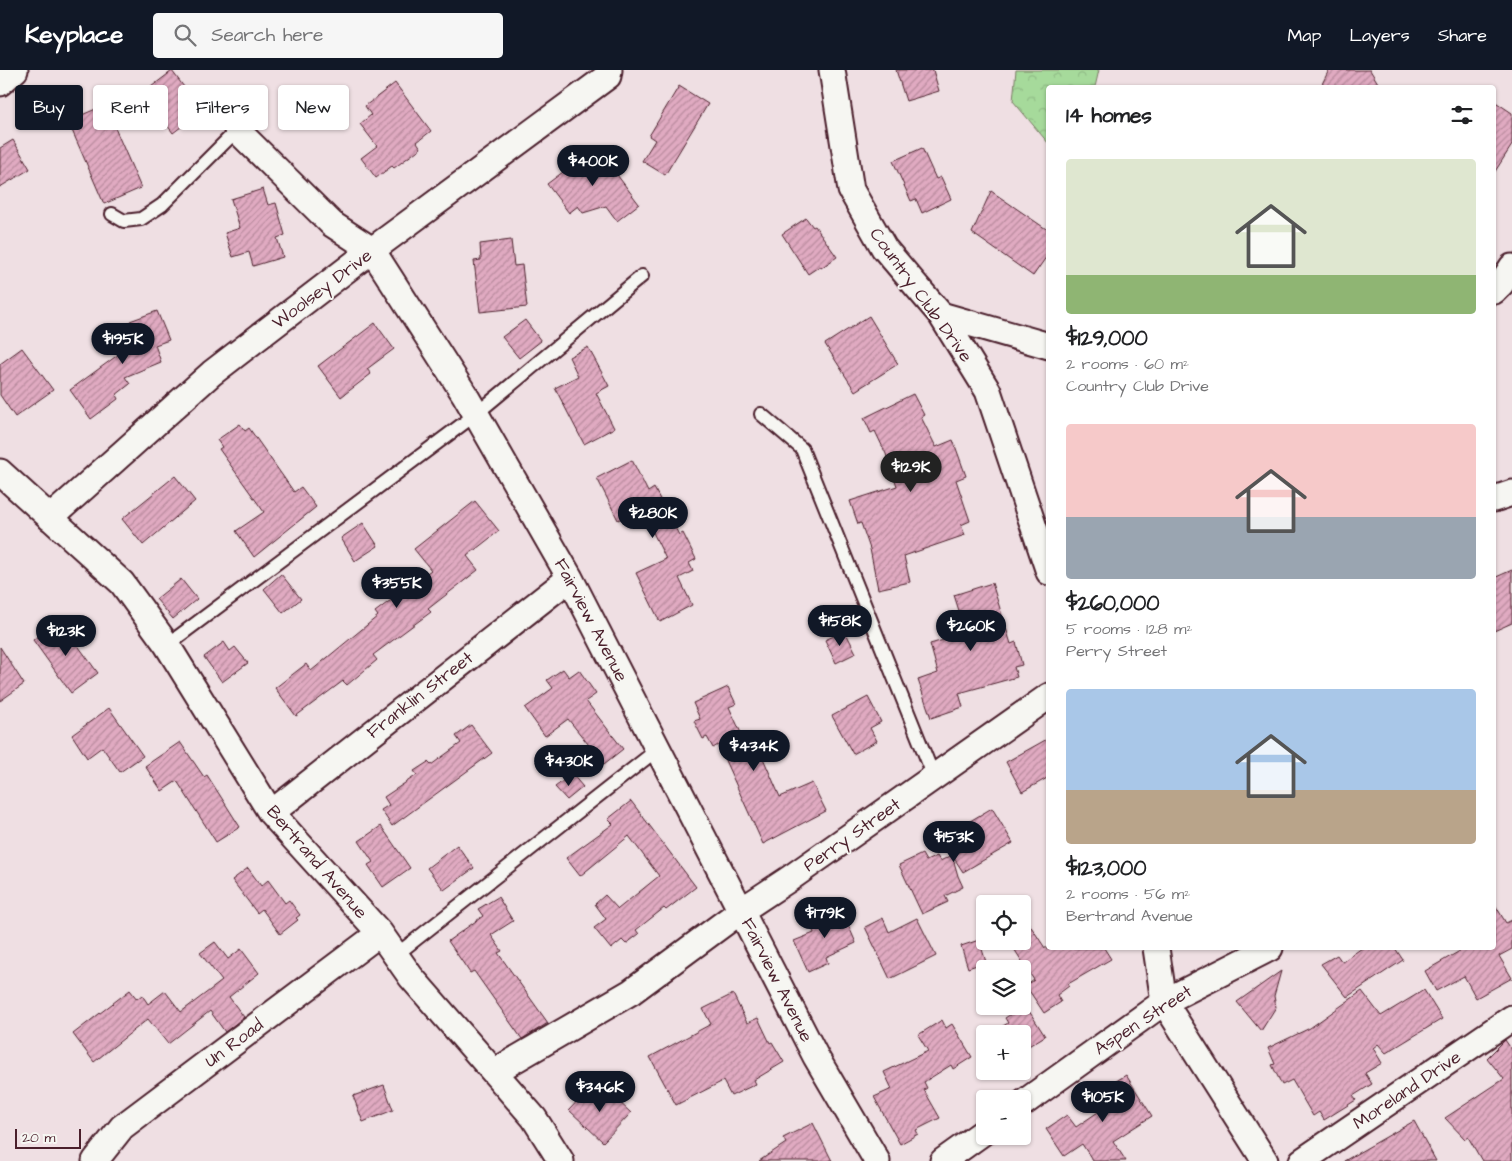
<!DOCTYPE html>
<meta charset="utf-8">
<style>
:root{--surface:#fff;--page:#f6f6f6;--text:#202124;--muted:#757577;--accent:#111827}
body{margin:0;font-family:"Architects Daughter",sans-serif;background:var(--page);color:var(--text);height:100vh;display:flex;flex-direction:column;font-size:19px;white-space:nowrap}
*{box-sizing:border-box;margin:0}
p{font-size:16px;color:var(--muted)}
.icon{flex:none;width:28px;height:28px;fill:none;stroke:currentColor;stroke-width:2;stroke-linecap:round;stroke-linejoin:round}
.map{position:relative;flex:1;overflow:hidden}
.panel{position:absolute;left:1046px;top:15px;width:450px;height:865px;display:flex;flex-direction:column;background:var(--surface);border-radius:5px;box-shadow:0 1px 4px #0004}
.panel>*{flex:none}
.banner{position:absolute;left:15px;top:15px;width:475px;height:45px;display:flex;gap:10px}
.fabs{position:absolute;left:976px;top:825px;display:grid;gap:10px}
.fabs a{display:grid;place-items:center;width:55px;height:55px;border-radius:5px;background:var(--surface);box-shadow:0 1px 4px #0004;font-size:25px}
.scale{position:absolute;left:15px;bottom:12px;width:66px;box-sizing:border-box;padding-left:5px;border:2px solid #4a1f2b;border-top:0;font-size:14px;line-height:18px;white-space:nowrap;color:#4a1f2b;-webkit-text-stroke:4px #f6f6f2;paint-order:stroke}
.price{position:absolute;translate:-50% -42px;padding:0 11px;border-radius:18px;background:var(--accent);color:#fff;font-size:16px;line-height:32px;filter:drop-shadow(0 1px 2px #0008)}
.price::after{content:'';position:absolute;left:50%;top:30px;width:15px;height:11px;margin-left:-8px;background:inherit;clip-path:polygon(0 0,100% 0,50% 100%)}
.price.on{background:#222;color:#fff}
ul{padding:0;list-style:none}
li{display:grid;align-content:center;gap:10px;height:265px;padding:0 20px}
li span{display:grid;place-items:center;height:155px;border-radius:5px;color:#555}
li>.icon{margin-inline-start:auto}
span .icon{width:90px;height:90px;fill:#fffc;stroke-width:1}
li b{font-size:21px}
h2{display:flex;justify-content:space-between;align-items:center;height:60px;padding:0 20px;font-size:21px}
.chip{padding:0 18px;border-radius:5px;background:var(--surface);box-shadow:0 1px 4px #0004;font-size:18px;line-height:45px}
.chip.on{background:var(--accent);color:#fff}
header{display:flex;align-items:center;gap:30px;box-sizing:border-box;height:70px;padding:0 25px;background:var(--accent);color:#fff}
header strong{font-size:24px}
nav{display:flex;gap:28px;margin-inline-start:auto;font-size:18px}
.search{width:350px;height:45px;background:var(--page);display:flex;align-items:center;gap:12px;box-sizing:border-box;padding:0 18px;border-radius:5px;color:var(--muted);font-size:19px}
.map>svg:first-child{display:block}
</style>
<header>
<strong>Keyplace</strong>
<div class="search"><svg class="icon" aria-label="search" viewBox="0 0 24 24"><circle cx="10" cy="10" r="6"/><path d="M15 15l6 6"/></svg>Search here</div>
<nav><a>Map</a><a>Layers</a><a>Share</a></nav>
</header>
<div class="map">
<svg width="1512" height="1091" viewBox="0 0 1512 1091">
<defs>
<pattern id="forest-crowns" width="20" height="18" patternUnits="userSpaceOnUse" patternTransform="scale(1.25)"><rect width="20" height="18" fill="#a6da9b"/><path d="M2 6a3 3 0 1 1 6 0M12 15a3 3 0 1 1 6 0" fill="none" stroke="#90bb86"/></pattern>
<pattern id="building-hatch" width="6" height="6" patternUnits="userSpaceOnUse" patternTransform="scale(1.25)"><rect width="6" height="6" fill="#e0aac1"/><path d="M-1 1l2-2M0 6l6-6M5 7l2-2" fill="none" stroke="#b88a9d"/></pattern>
</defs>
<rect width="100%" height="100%" fill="#efdfe3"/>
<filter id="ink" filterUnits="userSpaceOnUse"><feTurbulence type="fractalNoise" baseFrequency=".02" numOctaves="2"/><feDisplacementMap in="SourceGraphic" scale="10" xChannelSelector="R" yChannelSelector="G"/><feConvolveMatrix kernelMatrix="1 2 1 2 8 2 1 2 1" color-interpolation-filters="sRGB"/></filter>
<g filter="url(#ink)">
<path fill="url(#forest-crowns)" stroke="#787c63" d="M 1016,0 L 1099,0 L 1095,17 L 1049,18 L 1049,74 L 1013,31 Z"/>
<path fill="url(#building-hatch)" stroke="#4a1f2b" d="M 896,0 L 933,0 L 939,21 L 906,31 Z
M 1329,0 L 1370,0 L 1381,18 L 1320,18 Z
M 172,1 L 202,41 L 173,63 L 143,23 Z
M 395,13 L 431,61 L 417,72 L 421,78 L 394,98 L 392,96 L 376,108 L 361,88 L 377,76 L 360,54 L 371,45 L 365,36 Z
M 679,16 L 708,34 L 665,105 L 642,91 L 655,70 L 649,66 Z
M 1494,31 L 1512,43 L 1512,75 L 1494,103 Z
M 105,35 L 141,118 L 104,134 L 68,51 Z
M 13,70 L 30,99 L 0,117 L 0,78 Z
M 596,77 L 639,134 L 617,151 L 606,136 L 583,143 L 578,136 L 569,143 L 547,114 Z
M 922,78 L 936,109 L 941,107 L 951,129 L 922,143 L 916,129 L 911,131 L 893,91 Z
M 263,119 L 268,135 L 276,133 L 285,165 L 277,168 L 283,187 L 253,196 L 249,182 L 233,187 L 225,163 L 240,158 L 231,129 Z
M 991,121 L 1049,161 L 1049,183 L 1033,206 L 972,163 Z
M 806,148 L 813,157 L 815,156 L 837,187 L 821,198 L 820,196 L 808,204 L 782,164 Z
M 511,170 L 514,196 L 522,195 L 527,237 L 480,242 L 474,191 L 481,190 L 480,174 Z
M 157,241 L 169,270 L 155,275 L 161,292 L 125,307 L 130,314 L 116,325 L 118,329 L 91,349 L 70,320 L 126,279 L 119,262 L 132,256 L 130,251 Z
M 869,246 L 898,294 L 855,321 L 825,274 Z
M 525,250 L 541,271 L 519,288 L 502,267 Z
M 375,253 L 394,279 L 367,299 L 371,304 L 341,327 L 318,296 Z
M 588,277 L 609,316 L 596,323 L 614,358 L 584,374 L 555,318 L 578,306 L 569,287 Z
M 22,278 L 53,320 L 15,347 L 0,325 L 0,294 Z
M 913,324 L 924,345 L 921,347 L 936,377 L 953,370 L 966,406 L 956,410 L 970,451 L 961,455 L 965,465 L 904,486 L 910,512 L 878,519 L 870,479 L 861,453 L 858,454 L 850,431 L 897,416 L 886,384 L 875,361 L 871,363 L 864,348 Z
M 240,354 L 245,361 L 249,358 L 294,422 L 301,417 L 316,437 L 254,487 L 236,461 L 264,442 L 219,379 L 222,377 L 217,370 Z
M 632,390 L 648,422 L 654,418 L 679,465 L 683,463 L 696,489 L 689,493 L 693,501 L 679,508 L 692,535 L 660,552 L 636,503 L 666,489 L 641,438 L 618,450 L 597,408 Z
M 175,406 L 195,431 L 143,475 L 122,449 Z
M 475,431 L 499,461 L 467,486 L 478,500 L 428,539 L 431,542 L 373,585 L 377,590 L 347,615 L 343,611 L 296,646 L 275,618 L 306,594 L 311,601 L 378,546 L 375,542 L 431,500 L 414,479 Z
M 363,453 L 378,476 L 355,491 L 341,468 Z
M 1512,500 L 1512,553 L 1494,561 L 1494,508 Z
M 281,504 L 301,529 L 283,543 L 264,519 Z
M 181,509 L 197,529 L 173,549 L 156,529 Z
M 992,513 L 1011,574 L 1016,572 L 1022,595 L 1014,597 L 1017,607 L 959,623 L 963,637 L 931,648 L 918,610 L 938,603 L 930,574 L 954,567 L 949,550 L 961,547 L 954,525 Z
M 60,551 L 98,603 L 71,623 L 33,570 Z
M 845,561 L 856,583 L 836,593 L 825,570 Z
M 224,572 L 230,581 L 235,577 L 248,593 L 222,612 L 204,587 Z
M 0,577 L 24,614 L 0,631 Z
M 563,599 L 569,607 L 579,600 L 596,624 L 586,631 L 623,679 L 604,694 L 568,649 L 545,666 L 525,638 L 553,618 L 547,610 Z
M 728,617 L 736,634 L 729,637 L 747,676 L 756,672 L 780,727 L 812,713 L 826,741 L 763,774 L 718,675 L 713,678 L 707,667 L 703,669 L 694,651 L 700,649 L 693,633 Z
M 868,627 L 881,652 L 870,658 L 877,671 L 853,684 L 832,646 Z
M 109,638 L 143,686 L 120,702 L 102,677 L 87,688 L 72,665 Z
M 471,655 L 492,683 L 392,756 L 381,740 L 389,735 L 384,727 L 417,705 L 414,701 L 428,692 L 431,695 L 461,673 L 456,666 Z
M 1049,668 L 1049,707 L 1022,722 L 1006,692 Z
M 180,672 L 204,707 L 207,705 L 240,757 L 216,772 L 177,711 L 162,721 L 145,696 Z
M 572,704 L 583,717 L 567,730 L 555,717 Z
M 631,731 L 696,817 L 666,840 L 664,838 L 636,860 L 639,864 L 626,874 L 622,870 L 611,879 L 594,858 L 606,849 L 595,834 L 605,825 L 618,839 L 659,806 L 629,766 L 580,806 L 566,788 L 613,754 L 608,749 Z
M 992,738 L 1013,773 L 963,802 L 952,785 L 958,806 L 963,817 L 945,826 L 948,832 L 922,844 L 899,795 L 922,784 L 926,791 L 937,786 L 940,791 L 976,774 L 965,754 Z
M 381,756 L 410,798 L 383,817 L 368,795 L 373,792 L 359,771 Z
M 457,775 L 474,798 L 444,820 L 427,798 Z
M 248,798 L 261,816 L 268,810 L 285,833 L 289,830 L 300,845 L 296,848 L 298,850 L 280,864 L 262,839 L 257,843 L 232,810 Z
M 498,827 L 513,851 L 491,865 L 502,881 L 498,883 L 548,953 L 522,969 L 474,901 L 470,903 L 448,871 L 483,846 L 478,839 Z
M 1494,833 L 1506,853 L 1512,850 L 1512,879 L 1499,886 L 1512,908 L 1476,928 L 1464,906 L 1436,921 L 1425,901 L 1465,878 L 1494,878 Z
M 840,836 L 856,873 L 826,887 L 828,893 L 808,902 L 794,871 L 814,863 L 809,850 Z
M 1022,843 L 1045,878 L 1104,878 L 1111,889 L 1068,914 L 1069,916 L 1057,925 L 1061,932 L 1044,943 L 1026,916 L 1034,910 L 1009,871 L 1022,871 Z
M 883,848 L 889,862 L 917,848 L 936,886 L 890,909 L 865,857 Z
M 979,870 L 986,892 L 968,898 L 961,876 Z
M 215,872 L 228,889 L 241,879 L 259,903 L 229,927 L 244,947 L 225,962 L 210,941 L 168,974 L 148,949 L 94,992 L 73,964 L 130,920 L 137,929 L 142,925 L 148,934 L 165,921 L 181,942 L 222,911 L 200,883 Z
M 1362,878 L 1395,878 L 1403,890 L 1347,927 L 1321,894 L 1337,885 L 1342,892 Z
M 1281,901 L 1274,926 L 1276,937 L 1261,961 L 1237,932 Z
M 1424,920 L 1442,949 L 1386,983 L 1378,974 L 1373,978 L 1382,993 L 1365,1003 L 1372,1014 L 1353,1026 L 1356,1030 L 1324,1050 L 1319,1042 L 1313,1046 L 1292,1010 L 1282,1015 L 1272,995 L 1275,994 L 1268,978 L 1310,958 L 1362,921 L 1381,946 Z
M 733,924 L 747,953 L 758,948 L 770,973 L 772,972 L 784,992 L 754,1010 L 756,1014 L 731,1026 L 723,1011 L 676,1035 L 650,987 L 711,954 L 703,939 Z
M 1022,930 L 1045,966 L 1022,980 L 1022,964 L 990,964 L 1008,953 L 1005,948 L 1022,937 Z
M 942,950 L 946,958 L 952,954 L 972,987 L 953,999 L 951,995 L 924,1012 L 927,1018 L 924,1020 L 940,1048 L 916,1060 L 918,1064 L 900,1074 L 874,1027 L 892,1019 L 884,1002 L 928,981 L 918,965 Z
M 1505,970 L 1512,980 L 1512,1091 L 1482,1091 L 1468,1067 L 1465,1069 L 1445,1048 L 1504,1009 L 1487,988 Z
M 1126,1005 L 1152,1046 L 1113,1071 L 1126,1091 L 1093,1091 L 1082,1074 L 1064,1086 L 1046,1059 L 1067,1045 L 1076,1057 L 1104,1038 L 1095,1024 Z
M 600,1014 L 631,1043 L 603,1072 L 569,1040 L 583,1025 L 587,1028 Z
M 384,1015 L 393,1040 L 363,1052 L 353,1026 Z
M 1414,1051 L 1436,1091 L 1344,1091 Z
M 813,1053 L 832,1091 L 759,1091 L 786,1073 L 783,1068 Z"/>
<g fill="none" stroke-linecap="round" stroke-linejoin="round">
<defs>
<path id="lane" d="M 112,144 L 124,151 L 141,149 L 162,135 L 237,60
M 761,344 L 802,379 L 934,707
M 167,575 L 476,344 L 642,206
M 396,885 L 658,679"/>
<path id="street" d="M 832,0 L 851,120 L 884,178 L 941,245 L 988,321 L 1049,502
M 0,13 L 15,0
M 237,60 L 332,154 L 372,180 L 465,325 L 570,508 L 816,987 L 877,1091
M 1494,221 L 1501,214 L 1512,197
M 941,245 L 1049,276
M 0,402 L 122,513 L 167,575 L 271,743 L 380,863 L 411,907 L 534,1048 L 561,1091
M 1494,429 L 1512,423
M 50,448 L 212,303 L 372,180 L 608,6 L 609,0
M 271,743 L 570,508
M 1156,878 L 1164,932 L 1265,1091
M 494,1002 L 631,922 L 742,840 L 789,809 L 1049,626
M 1022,1034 L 1164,932 L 1270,878
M 95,1091 L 122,1057 L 380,863
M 943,1091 L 985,1061
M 1302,1091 L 1512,948"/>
</defs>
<use href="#lane" stroke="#4a1f2b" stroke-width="16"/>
<use href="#street" stroke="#4a1f2b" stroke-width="29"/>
<use href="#lane" stroke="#f6f6f2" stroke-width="12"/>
<use href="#street" stroke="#f6f6f2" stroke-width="25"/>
</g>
</g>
<g text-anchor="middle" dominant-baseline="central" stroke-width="4" stroke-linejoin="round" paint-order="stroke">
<g font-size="18" fill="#4a1f2b" stroke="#f6f6f2">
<text transform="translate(322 219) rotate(-37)">Woolsey Drive</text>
<text transform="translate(921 225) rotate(54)">Country Club Drive</text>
<text transform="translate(591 550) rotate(62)">Fairview Avenue</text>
<text transform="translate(420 625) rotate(-38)">Franklin Street</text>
<text transform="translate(852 765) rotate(-35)">Perry Street</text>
<text transform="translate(317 792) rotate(49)">Bertrand Avenue</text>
<text transform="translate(777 910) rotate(63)">Fairview Avenue</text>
<text transform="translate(1143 950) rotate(-33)">Aspen Street</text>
<text transform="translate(234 973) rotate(-37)">Un Road</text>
<text transform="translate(1407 1020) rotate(-34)">Moreland Drive</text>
</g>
</g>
</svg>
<div class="fabs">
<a><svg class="icon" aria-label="locate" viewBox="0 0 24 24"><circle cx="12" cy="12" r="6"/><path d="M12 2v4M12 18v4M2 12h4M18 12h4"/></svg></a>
<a><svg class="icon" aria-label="layers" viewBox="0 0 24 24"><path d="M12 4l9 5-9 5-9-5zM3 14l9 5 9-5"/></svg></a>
<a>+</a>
<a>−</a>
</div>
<div class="scale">20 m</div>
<b class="price" style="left:593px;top:117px">$400K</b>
<b class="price" style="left:123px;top:295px">$195K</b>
<b class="price on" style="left:911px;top:423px">$129K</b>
<b class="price" style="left:653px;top:469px">$280K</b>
<b class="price" style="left:397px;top:539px">$355K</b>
<b class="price" style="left:840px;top:577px">$158K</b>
<b class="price" style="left:971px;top:582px">$260K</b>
<b class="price" style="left:66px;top:587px">$123K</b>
<b class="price" style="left:754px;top:702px">$434K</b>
<b class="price" style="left:569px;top:717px">$430K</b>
<b class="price" style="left:954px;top:793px">$153K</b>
<b class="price" style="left:825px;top:869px">$179K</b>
<b class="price" style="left:600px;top:1043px">$346K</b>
<b class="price" style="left:1103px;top:1053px">$105K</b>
<div class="banner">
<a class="chip on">Buy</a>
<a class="chip">Rent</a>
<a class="chip">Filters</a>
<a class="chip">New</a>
</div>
<section class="panel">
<h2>14 homes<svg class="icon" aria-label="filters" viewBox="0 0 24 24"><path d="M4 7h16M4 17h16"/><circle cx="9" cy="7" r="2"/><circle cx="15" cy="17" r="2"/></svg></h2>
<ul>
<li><span style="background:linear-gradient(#dfe7d0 75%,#8fb573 0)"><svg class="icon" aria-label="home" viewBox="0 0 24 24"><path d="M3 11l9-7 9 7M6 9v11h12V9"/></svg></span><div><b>$129,000</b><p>2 rooms · 60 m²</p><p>Country Club Drive</p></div></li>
<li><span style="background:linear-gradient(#f6c9c9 60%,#9aa5b1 0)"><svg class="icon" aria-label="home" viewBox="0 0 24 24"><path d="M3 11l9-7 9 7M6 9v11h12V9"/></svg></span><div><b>$260,000</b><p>5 rooms · 128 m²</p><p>Perry Street</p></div></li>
<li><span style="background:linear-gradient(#a9c7e8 65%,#b9a48a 0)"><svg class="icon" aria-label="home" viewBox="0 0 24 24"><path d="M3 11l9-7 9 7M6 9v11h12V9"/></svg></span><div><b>$123,000</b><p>2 rooms · 56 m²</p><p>Bertrand Avenue</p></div></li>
</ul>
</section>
</div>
